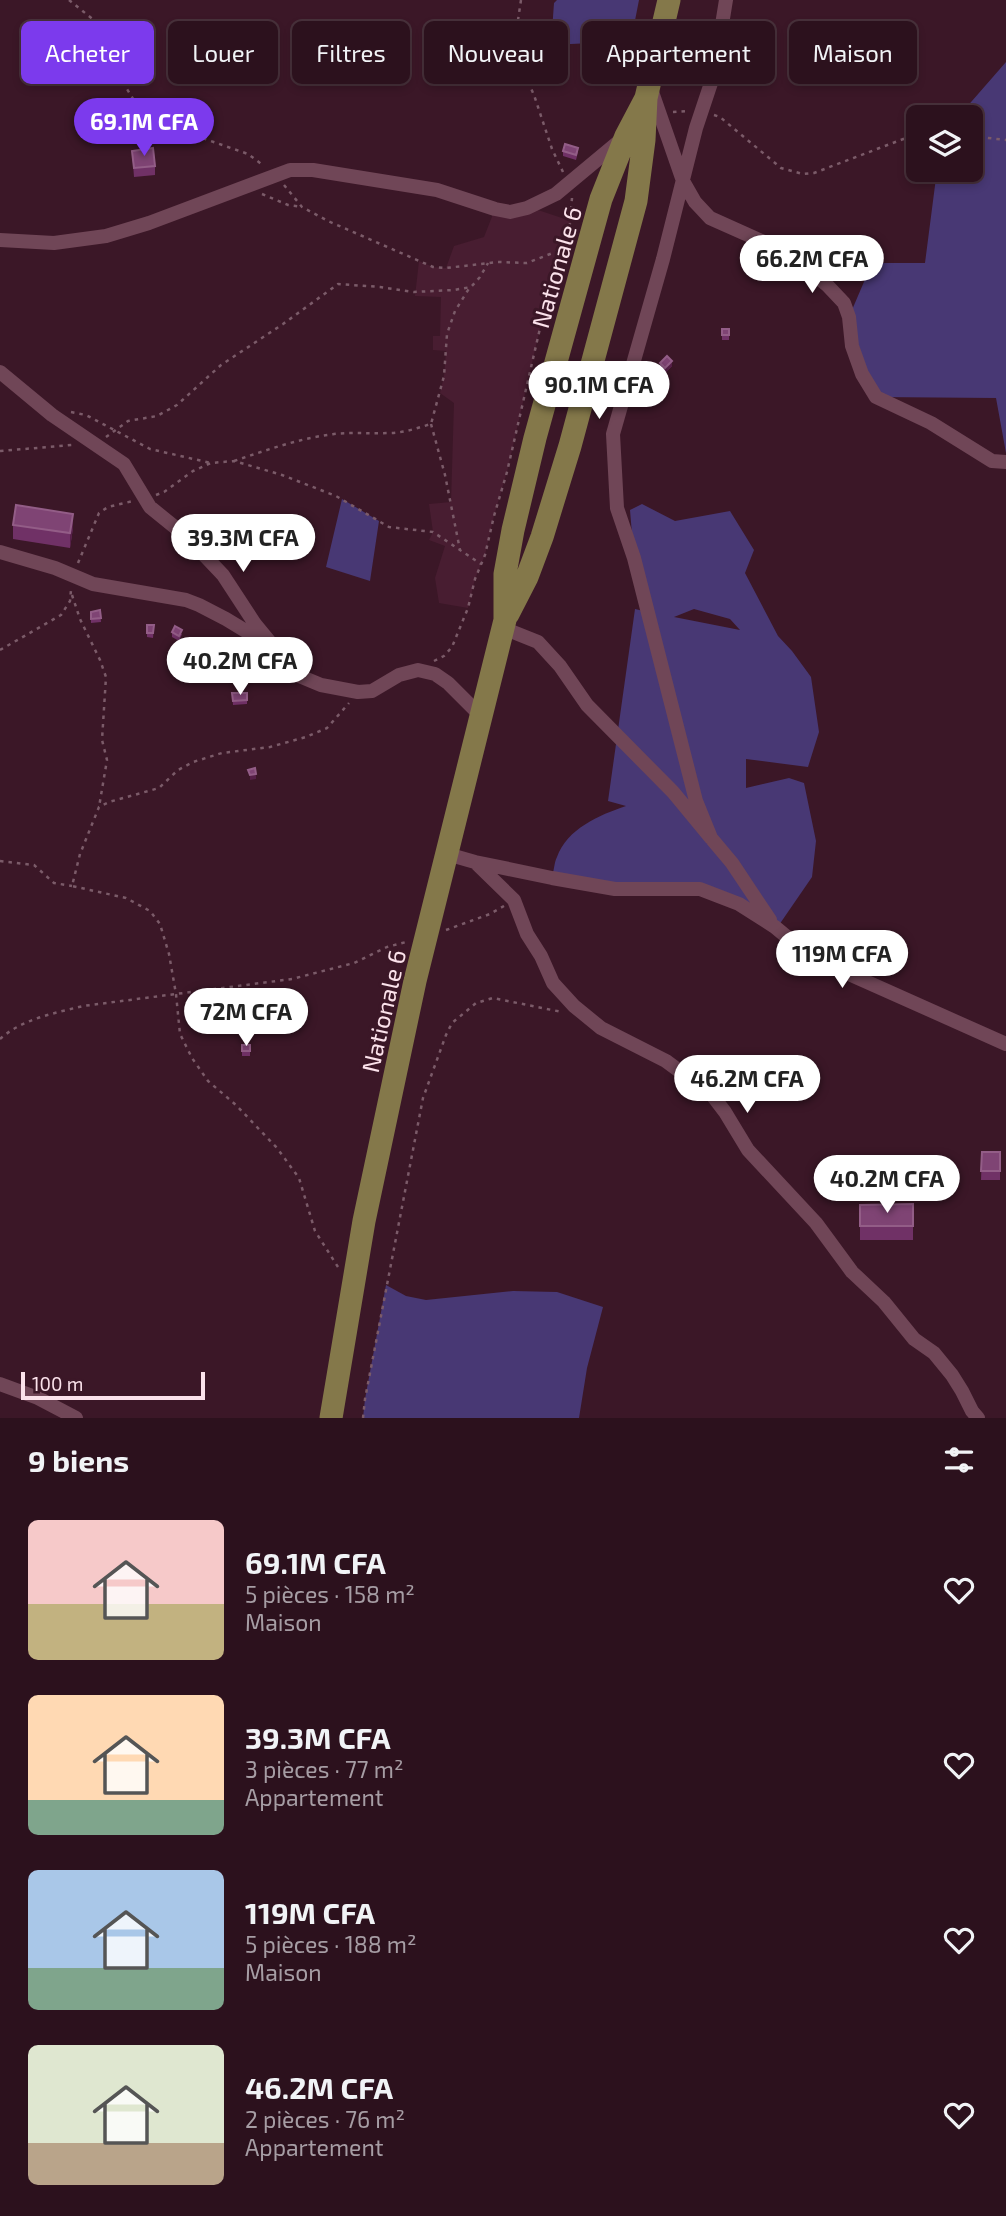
<!DOCTYPE html>
<html lang="fr">
<meta charset="utf-8">
<style>
:root{--surface:#2c111d;--page:#341a26;--text:#f1f3f6;--muted:#a69da4;--line:#48313b;--accent:#7c3aed}
body{margin:0;font-family:"Exo 2",sans-serif;background:var(--page);color:var(--text);height:100vh;display:flex;flex-direction:column;font-size:26px;white-space:nowrap}
*{box-sizing:border-box;margin:0}
p{font-size:23px;color:var(--muted)}
.icon{flex:none;width:38px;height:38px;fill:none;stroke:currentColor;stroke-width:2;stroke-linecap:round;stroke-linejoin:round}
.map{position:relative;height:1418px;overflow:hidden}
.details{display:flex;flex-direction:column;background:var(--surface);flex:1}
.details>*{flex:none}
.banner{position:absolute;left:21px;top:21px;width:964px;height:63px;display:flex;gap:14px}
.controls{position:absolute;left:906px;top:105px;display:grid;gap:14px}
.controls a{display:grid;place-items:center;width:77px;height:77px;border-radius:10px;background:var(--surface);box-shadow:0 4px 10px #0003,0 0 0 2px var(--line);font-size:35px}
.scale{position:absolute;left:21px;bottom:18px;width:184px;box-sizing:border-box;padding-left:7px;border:4px solid #fbe2eb;border-top:0;font-size:19px;line-height:24px;white-space:nowrap;color:#fbe2eb;-webkit-text-stroke:5px #3b1727;paint-order:stroke}
.price{position:absolute;translate:-50% -60px;padding:0 16px;border-radius:24px;background:#fff;color:#222;font-size:23px;line-height:46px;filter:drop-shadow(0 2px 4px #0008)}
.price::after{content:'';position:absolute;left:50%;top:42px;width:21px;height:16px;margin-left:-10px;background:inherit;clip-path:polygon(0 0,100% 0,50% 100%)}
.price.active{background:var(--accent);color:#fff}
ul{padding:0;list-style:none}
li{display:flex;align-items:center;gap:21px;height:175px;padding:0 28px}
li span{display:grid;place-items:center;flex:none;width:196px;height:140px;border-radius:10px;color:#555}
li>.icon{margin-inline-start:auto}
span .icon{width:84px;height:84px;fill:#fffc;stroke-width:1}
li b{font-size:30px}
h2{display:flex;justify-content:space-between;align-items:center;height:84px;padding:0 28px;font-size:30px}
.tag{padding:0 24px;border-radius:10px;background:var(--surface);box-shadow:0 4px 10px #0003,0 0 0 2px var(--line);font-size:24px;line-height:63px}
.tag.active{background:var(--accent);color:#fff}
.map>svg:first-child{display:block}
</style>
<div class="map">
<svg width="1006" height="1418" viewBox="0 0 1006 1418">
<rect width="100%" height="100%" fill="#3b1727"/>
<path fill="#481d31" d="M 529,207 L 571,221 L 568,247 L 552,276 L 507,472 L 494,516 L 485,555 L 475,579 L 468,608 L 439,603 L 435,578 L 445,546 L 429,540 L 433,532 L 429,504 L 451,502 L 454,403 L 440,393 L 444,376 L 446,351 L 433,350 L 433,336 L 440,336 L 441,297 L 415,296 L 419,261 L 433,267 L 446,268 L 454,246 L 484,237 L 495,209 Z"/>
<path fill="#483874" fill-rule="evenodd" d="M 557,0 L 639,0 L 631,41 L 551,45 L 554,3 Z
M 1006,62 L 1006,453 L 996,398 L 876,397 L 849,317 L 872,263 L 925,263 L 937,170 L 971,170 L 971,117 L 958,117 Z
M 342,499 L 379,521 L 370,581 L 326,567 Z
M 642,504 L 675,521 L 730,511 L 754,550 L 745,573 L 778,636 L 792,651 L 811,677 L 819,732 L 808,767 L 746,759 L 746,788 L 789,778 L 804,783 L 816,841 L 812,877 L 779,925 L 700,889 L 552,878 C 554,871 554,863 557,857 C 567,829 599,815 626,806 L 608,801 L 635,609 L 652,613 L 634,558 L 630,510 ZM 694,609 L 730,619 L 740,630 L 674,617 Z
M 386,1285 L 406,1296 L 426,1300 L 513,1291 L 557,1292 L 603,1307 L 587,1368 L 579,1418 L 363,1418 L 365,1399 Z"/>
<g fill="none" stroke-linecap="round" stroke-linejoin="round">
<path stroke="#7b5b69" stroke-width="2.5" stroke-dasharray="3.5 5" stroke-linecap="butt" d="M 69,0 L 105,29 L 127,89 L 140,110 L 185,132 L 248,154 L 264,166
M 521,0 L 515,40 L 515,53 L 534,95 L 552,149 L 563,172
M 673,112 L 687,111
M 714,115 L 720,117 L 781,168 L 803,174 L 814,173 L 919,133
M 971,136 L 1006,140
M 284,185 L 302,207 L 328,221 L 433,267 L 446,268 L 498,262 L 527,263 L 568,247 L 572,198
M 262,194 L 288,205 L 302,207
M 71,412 L 86,415 L 150,449 L 211,463
M 431,424 L 445,475 L 460,550
M 106,437 L 128,421 L 157,416 L 177,405 L 221,365 L 283,324 L 338,284 L 380,287 L 414,292 L 454,290 L 471,287 L 480,277 L 488,263
M 0,451 L 72,445
M 234,461 C 267,450 300,438 334,434 C 353,432 370,434 389,433 C 404,433 417,428 431,424 L 444,376 L 447,334 L 455,311 L 470,287
M 156,495 L 164,492 L 193,471 L 211,463 L 234,461 L 282,475 L 336,496 L 389,527 L 433,532 L 481,564
M 78,563 L 99,513 L 108,507 L 133,501
M 72,595 L 80,619 L 100,660 L 106,677 L 102,740 L 107,760 L 99,807
M 0,650 L 61,615 L 70,601 L 71,590
M 434,661 L 444,656 L 452,647 L 468,608 L 475,579 L 485,555 L 494,516 L 507,472 L 552,276 L 568,247
M 0,861 L 34,865 L 54,883 L 72,886
M 446,930 L 490,914 L 504,906
M 0,1039 C 22,1019 55,1013 83,1006 L 292,979 L 354,963 L 387,947 L 406,942
M 338,1267 L 315,1231 L 299,1178 L 277,1148 L 236,1105 L 208,1081 L 192,1058 L 180,1034 L 176,994 L 169,954 L 160,924 L 150,911 L 126,898 L 72,886 L 80,854 L 99,807 L 109,802 L 159,788 L 178,770 L 193,762 L 222,753 L 270,747 L 306,737 L 327,728 L 349,703
M 363,1418 L 365,1399 L 423,1098 L 446,1035 L 452,1023 L 476,1003 L 493,998 L 562,1012"/>
<path stroke="#704657" stroke-width="14" d="M 651,89 L 683,181 L 695,202 L 710,218 L 786,252 L 827,285 L 844,303 L 849,317 L 852,346 L 862,374 L 876,397 L 931,423 L 992,461 L 1006,462
M 0,240 L 54,243 L 106,236 L 149,223 L 290,170 L 313,170 L 437,190 L 495,209 L 510,212 L 527,208 L 556,194 L 622,139
M 0,372 L 52,415 L 124,464 L 150,507 L 187,537 L 223,575 L 255,624 L 297,675 L 321,685 L 358,692 L 372,691 L 399,675 L 418,670 L 435,674 L 448,683 L 481,716
M 0,552 L 55,568 L 93,584 L 186,600 L 199,605 L 226,619 L 267,644
M 503,628 L 538,642 L 560,666 L 587,705 L 673,792 L 711,838 L 732,863 L 770,920
M 711,838 L 696,801 L 634,558 L 617,508 L 613,434 L 663,259 L 696,128 L 714,74 L 726,0
M 447,854 L 475,862 L 552,878 L 615,889 L 700,889 L 739,904 L 775,927 L 811,957 L 1006,1044
M 475,862 L 514,900 L 527,934 L 541,956 L 553,983 L 574,1006 L 601,1028 L 666,1061 L 712,1095 L 725,1112 L 748,1150 L 816,1223 L 852,1272 L 884,1302 L 914,1339 L 934,1353 L 952,1375 L 962,1391 L 972,1411 L 978,1418
M 0,1384 L 38,1398 L 76,1418"/>
<path stroke="#84784a" stroke-width="23" d="M 508,614 L 527,577 L 542,537 L 570,446 L 636,201 L 644,140 L 646,98 L 669,0
M 331,1418 L 364,1221 L 415,981 L 505,620 L 505,574 L 513,530 L 535,438 L 601,199 L 626,136 L 646,98"/>
</g>
<path fill="#703166" d="M 132,151 L 155,166 L 155,175 L 134,177 Z
M 563,151 L 578,152 L 576,160 L 563,156 Z
M 722,329 L 729,329 L 729,340 L 722,340 Z
M 660,363 L 672,366 L 665,373 L 660,367 Z
M 645,390 L 668,390 L 654,405 L 645,399 Z
M 13,525 L 73,528 L 70,548 L 13,539 Z
M 100,610 L 101,622 L 91,623 L 91,612 Z
M 147,625 L 154,625 L 153,638 L 147,637 Z
M 172,632 L 182,634 L 179,641 L 172,637 Z
M 232,693 L 247,693 L 247,704 L 233,705 Z
M 242,1045 L 250,1045 L 250,1056 L 242,1056 Z
M 982,1152 L 1000,1152 L 1000,1180 L 981,1180 Z
M 913,1204 L 913,1240 L 860,1240 L 860,1205 Z"/>
<path fill="#551f47" d="M 672,361 L 672,366 L 665,373 L 665,368 Z
M 668,380 L 668,390 L 654,405 L 654,395 Z
M 73,514 L 73,528 L 70,548 L 70,533 Z
M 256,774 L 256,779 L 250,780 L 250,775 Z"/>
<path fill="#7f4474" stroke="#935d87" stroke-width="2" d="M 565,144 L 578,148 L 576,155 L 563,151 Z
M 153,148 L 155,166 L 134,168 L 132,151 Z
M 722,329 L 729,329 L 729,335 L 722,335 Z
M 667,356 L 672,361 L 665,368 L 660,363 Z
M 653,366 L 668,380 L 654,395 L 645,390 L 650,381 Z
M 16,505 L 73,514 L 70,533 L 13,525 Z
M 100,610 L 101,618 L 91,619 L 91,612 Z
M 147,625 L 154,625 L 153,633 L 147,633 Z
M 175,626 L 182,630 L 179,636 L 172,632 Z
M 232,693 L 247,693 L 247,700 L 233,701 Z
M 255,768 L 256,774 L 250,775 L 248,770 Z
M 242,1045 L 250,1045 L 250,1051 L 242,1051 Z
M 982,1152 L 1000,1152 L 1000,1171 L 981,1171 Z
M 913,1204 L 913,1226 L 860,1226 L 860,1205 Z"/>
<g text-anchor="middle" dominant-baseline="central" stroke-width="6" stroke-linejoin="round" paint-order="stroke">
<g font-size="24" fill="#fbe2eb" stroke="#3b1727">
<text transform="translate(556 267) rotate(-74)">Nationale 6</text>
<text transform="translate(383 1011) rotate(-77)">Nationale 6</text>
</g>
</g>
</svg>
<div class="controls">
<a><svg class="icon" aria-label="layers" viewBox="0 0 24 24"><path d="M12 4l9 5-9 5-9-5zM3 14l9 5 9-5"/></svg></a>
</div>
<div class="scale">100 m</div>
<b class="price active" style="left:144px;top:158px">69.1M CFA</b>
<b class="price" style="left:812px;top:295px">66.2M CFA</b>
<b class="price" style="left:599px;top:421px">90.1M CFA</b>
<b class="price" style="left:243px;top:574px">39.3M CFA</b>
<b class="price" style="left:240px;top:697px">40.2M CFA</b>
<b class="price" style="left:842px;top:990px">119M CFA</b>
<b class="price" style="left:246px;top:1048px">72M CFA</b>
<b class="price" style="left:747px;top:1115px">46.2M CFA</b>
<b class="price" style="left:887px;top:1215px">40.2M CFA</b>
<div class="banner">
<a class="tag active">Acheter</a>
<a class="tag">Louer</a>
<a class="tag">Filtres</a>
<a class="tag">Nouveau</a>
<a class="tag">Appartement</a>
<a class="tag">Maison</a>
</div>
</div>
<section class="details">
<h2>9 biens<svg class="icon" aria-label="filters" viewBox="0 0 24 24"><path d="M4 7h16M4 17h16"/><circle cx="9" cy="7" r="2"/><circle cx="15" cy="17" r="2"/></svg></h2>
<ul>
<li><span style="background:linear-gradient(#f6c9c9 60%,#c2b280 0)"><svg class="icon" aria-label="home" viewBox="0 0 24 24"><path d="M3 11l9-7 9 7M6 9v11h12V9"/></svg></span><div><b>69.1M CFA</b><p>5 pièces · 158 m²</p><p>Maison</p></div><svg class="icon" aria-label="heart" viewBox="0 0 24 24"><path d="M12 20l-8-8c-3-5 5-10 8-4 3-6 11-1 8 4z"/></svg></li>
<li><span style="background:linear-gradient(#ffd9b3 75%,#7fa58c 0)"><svg class="icon" aria-label="home" viewBox="0 0 24 24"><path d="M3 11l9-7 9 7M6 9v11h12V9"/></svg></span><div><b>39.3M CFA</b><p>3 pièces · 77 m²</p><p>Appartement</p></div><svg class="icon" aria-label="heart" viewBox="0 0 24 24"><path d="M12 20l-8-8c-3-5 5-10 8-4 3-6 11-1 8 4z"/></svg></li>
<li><span style="background:linear-gradient(#a9c7e8 70%,#7fa58c 0)"><svg class="icon" aria-label="home" viewBox="0 0 24 24"><path d="M3 11l9-7 9 7M6 9v11h12V9"/></svg></span><div><b>119M CFA</b><p>5 pièces · 188 m²</p><p>Maison</p></div><svg class="icon" aria-label="heart" viewBox="0 0 24 24"><path d="M12 20l-8-8c-3-5 5-10 8-4 3-6 11-1 8 4z"/></svg></li>
<li><span style="background:linear-gradient(#dfe7d0 70%,#b9a48a 0)"><svg class="icon" aria-label="home" viewBox="0 0 24 24"><path d="M3 11l9-7 9 7M6 9v11h12V9"/></svg></span><div><b>46.2M CFA</b><p>2 pièces · 76 m²</p><p>Appartement</p></div><svg class="icon" aria-label="heart" viewBox="0 0 24 24"><path d="M12 20l-8-8c-3-5 5-10 8-4 3-6 11-1 8 4z"/></svg></li>
</ul>
</section>
